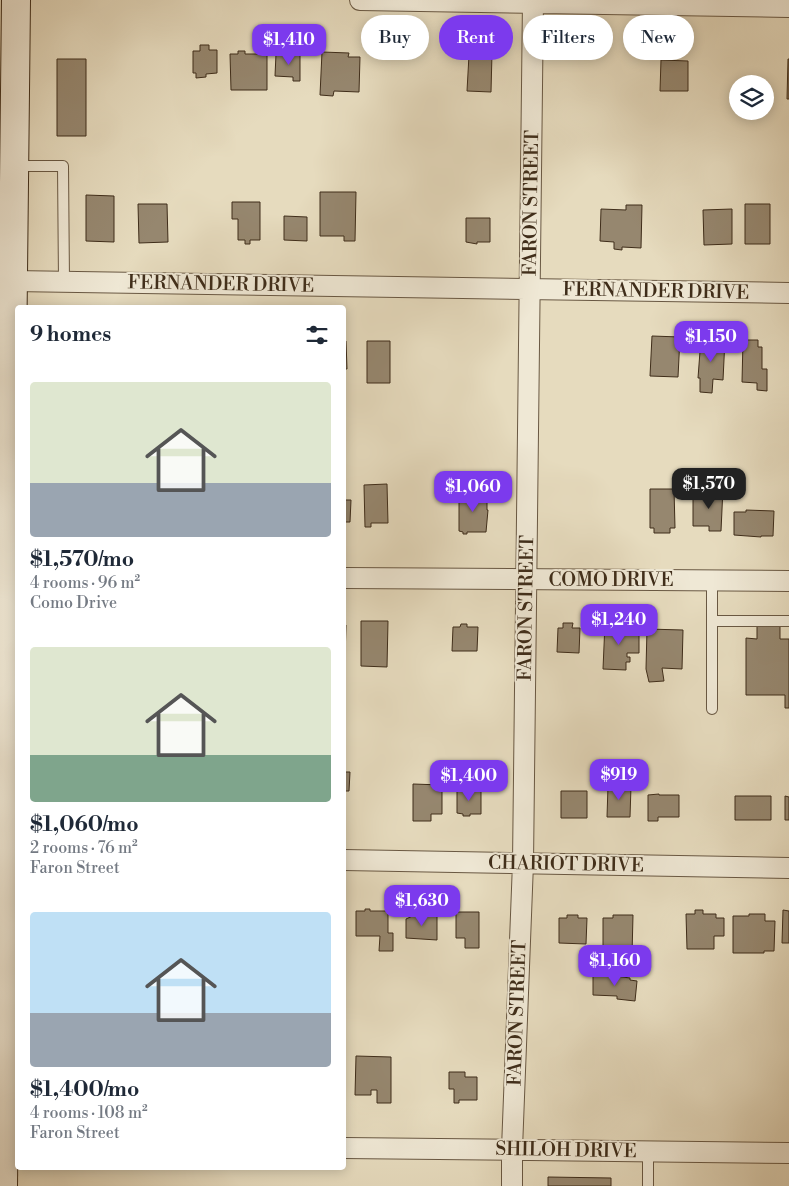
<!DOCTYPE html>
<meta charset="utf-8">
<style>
:root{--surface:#fff;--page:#f6f6f7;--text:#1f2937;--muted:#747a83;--accent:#7c3aed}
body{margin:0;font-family:"Libre Bodoni",serif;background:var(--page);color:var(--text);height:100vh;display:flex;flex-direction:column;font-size:19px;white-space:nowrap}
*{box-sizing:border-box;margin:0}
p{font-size:16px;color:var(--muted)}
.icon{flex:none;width:28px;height:28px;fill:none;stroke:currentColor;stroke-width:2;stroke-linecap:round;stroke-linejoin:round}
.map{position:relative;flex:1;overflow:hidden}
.panel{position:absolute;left:15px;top:305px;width:331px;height:865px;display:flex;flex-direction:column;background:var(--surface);border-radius:5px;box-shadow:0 2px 12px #0003}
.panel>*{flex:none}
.top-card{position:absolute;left:361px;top:15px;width:352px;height:45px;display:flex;gap:10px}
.buttons{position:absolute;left:729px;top:75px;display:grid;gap:10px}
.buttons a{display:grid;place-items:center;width:45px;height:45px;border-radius:50%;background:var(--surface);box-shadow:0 2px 12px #0003;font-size:25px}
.price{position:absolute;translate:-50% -42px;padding:0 11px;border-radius:10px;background:var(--accent);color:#fff;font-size:16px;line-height:32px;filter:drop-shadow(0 1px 2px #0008)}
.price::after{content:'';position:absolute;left:50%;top:30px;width:15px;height:11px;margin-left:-8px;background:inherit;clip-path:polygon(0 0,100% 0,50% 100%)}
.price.current{background:#222;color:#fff}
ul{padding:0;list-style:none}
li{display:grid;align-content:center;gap:10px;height:265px;padding:0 15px}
li span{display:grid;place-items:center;height:155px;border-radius:5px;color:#555}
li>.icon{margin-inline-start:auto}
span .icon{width:90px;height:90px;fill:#fffc;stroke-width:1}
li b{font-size:21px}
h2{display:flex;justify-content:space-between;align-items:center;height:60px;padding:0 15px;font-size:21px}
.chip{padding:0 18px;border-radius:22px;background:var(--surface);box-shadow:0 2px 12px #0003;font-size:18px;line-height:45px}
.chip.current{background:var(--accent);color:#fff}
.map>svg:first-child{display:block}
</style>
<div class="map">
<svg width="789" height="1186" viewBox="0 0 789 1186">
<rect width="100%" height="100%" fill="#e6dbbe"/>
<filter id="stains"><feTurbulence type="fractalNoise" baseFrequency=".004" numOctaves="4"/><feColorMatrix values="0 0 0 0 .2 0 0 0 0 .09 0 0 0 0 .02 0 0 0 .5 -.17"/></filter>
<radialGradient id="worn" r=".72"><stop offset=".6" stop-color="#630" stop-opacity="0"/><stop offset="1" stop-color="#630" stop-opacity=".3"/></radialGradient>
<path fill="#96876f" stroke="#3f2d1a" d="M 200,45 L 209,45 L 209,50 L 217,50 L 217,73 L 206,74 L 206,77 L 196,78 L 196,73 L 193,73 L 193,51 L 200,51 Z
M 238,51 L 245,51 L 245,54 L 267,54 L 267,90 L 231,90 L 230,54 L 238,54 Z
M 286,52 L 300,52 L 300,81 L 293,81 L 293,77 L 275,76 L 276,54 L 286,55 Z
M 322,52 L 349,53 L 348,57 L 360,57 L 359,92 L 334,91 L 333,96 L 320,95 Z
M 479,53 L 492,53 L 491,92 L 467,91 L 469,55 L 479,56 Z
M 57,59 L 86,59 L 86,136 L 57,136 Z
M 788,59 L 789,59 L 789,99 L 787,99 Z
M 661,60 L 688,61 L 688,91 L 660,91 Z
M 320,192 L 356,192 L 355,241 L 344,241 L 344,236 L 320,236 Z
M 86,195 L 114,196 L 114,242 L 86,241 Z
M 232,202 L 260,202 L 260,240 L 250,240 L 250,244 L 245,244 L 245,240 L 238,240 L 238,219 L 232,219 Z
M 138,204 L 167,204 L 168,242 L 139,243 Z
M 745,204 L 770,204 L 770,244 L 745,244 Z
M 626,205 L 642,205 L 641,248 L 622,247 L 622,250 L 614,249 L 614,242 L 600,241 L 601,209 L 626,210 Z
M 732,209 L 732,244 L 704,245 L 703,210 Z
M 284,216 L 307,217 L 307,241 L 284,240 Z
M 466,218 L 490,218 L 490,242 L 477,242 L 477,244 L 466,242 Z
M 652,336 L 680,337 L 678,377 L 650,376 Z
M 701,338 L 725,339 L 723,380 L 713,379 L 712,393 L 700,392 L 700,378 L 698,378 Z
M 743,340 L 758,340 L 758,347 L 762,347 L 762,369 L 767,369 L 767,391 L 757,390 L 757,383 L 742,382 Z
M 344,341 L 346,341 L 347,369 L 344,369 Z
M 367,341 L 390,341 L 390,383 L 367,383 Z
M 387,484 L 388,523 L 371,523 L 371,527 L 365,527 L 364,485 Z
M 710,488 L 723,488 L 721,531 L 709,531 L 709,526 L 693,526 L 693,497 L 710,497 Z
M 650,489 L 674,489 L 675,528 L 670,528 L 670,533 L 654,533 L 654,528 L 650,528 Z
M 459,493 L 472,493 L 472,496 L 487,497 L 487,510 L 488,510 L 486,532 L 467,532 L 467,534 L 463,534 L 463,532 L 459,531 Z
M 344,500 L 351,500 L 350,522 L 344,522 L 344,526 Z
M 746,510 L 774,511 L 773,536 L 761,536 L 761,537 L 734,535 L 734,512 L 746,512 Z
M 361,621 L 388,621 L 387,667 L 361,666 Z
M 563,623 L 573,623 L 572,628 L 580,628 L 579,653 L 557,652 L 558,628 L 563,628 Z
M 605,623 L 629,624 L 628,634 L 639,634 L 639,653 L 627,653 L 627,657 L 630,657 L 630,662 L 626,662 L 626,670 L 603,669 Z
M 461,624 L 467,624 L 467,627 L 478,627 L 477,651 L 452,651 L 453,627 L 460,627 Z
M 344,625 L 346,625 L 345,658 L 344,658 Z
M 757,625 L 780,626 L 780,639 L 789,639 L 789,708 L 785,708 L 785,695 L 746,695 L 746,638 L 757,639 Z
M 647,629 L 683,630 L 682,669 L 662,668 L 664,681 L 649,682 L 646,669 Z
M 344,772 L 350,772 L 349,791 L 344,791 Z
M 413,784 L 442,785 L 442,814 L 431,814 L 431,821 L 413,821 Z
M 608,786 L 631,786 L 630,817 L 607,817 Z
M 457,790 L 481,790 L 481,814 L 470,814 L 470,816 L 463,816 L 463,814 L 457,813 Z
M 561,791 L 587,791 L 587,818 L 561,818 Z
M 659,794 L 659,795 L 679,795 L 679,817 L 658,817 L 658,821 L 648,821 L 648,795 Z
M 735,796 L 771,796 L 771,820 L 735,820 Z
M 785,796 L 789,797 L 789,820 L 785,820 Z
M 365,909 L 370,909 L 370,911 L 388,911 L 388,933 L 393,933 L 393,951 L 379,951 L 380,936 L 356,936 L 356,911 L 365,911 Z
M 695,910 L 703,910 L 703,914 L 716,914 L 716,918 L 724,918 L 724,936 L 714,936 L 714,949 L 687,949 L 686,914 L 695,914 Z
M 783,910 L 789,911 L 789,943 L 782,943 Z
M 456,912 L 479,912 L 479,948 L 465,948 L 465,938 L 456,938 Z
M 417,914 L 437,914 L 437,940 L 406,938 L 406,919 Z
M 749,914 L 765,914 L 765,921 L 775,921 L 774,951 L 764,951 L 764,953 L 733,953 L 733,916 L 749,916 Z
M 567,915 L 578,915 L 578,918 L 587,918 L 586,944 L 559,943 L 559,918 L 567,918 Z
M 613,915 L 633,915 L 632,955 L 603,955 L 603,918 L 613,918 Z
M 593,973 L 630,978 L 630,980 L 637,981 L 635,1001 L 617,999 L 617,996 L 593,995 Z
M 356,1056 L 391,1057 L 391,1103 L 377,1103 L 377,1090 L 371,1090 L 371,1095 L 355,1095 Z
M 449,1072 L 465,1072 L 465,1077 L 477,1077 L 477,1100 L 459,1100 L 459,1103 L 454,1103 L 454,1089 L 449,1089 Z
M 548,1177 L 611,1178 L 611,1186 L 548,1186 Z"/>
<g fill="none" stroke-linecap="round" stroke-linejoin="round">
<defs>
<path id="lane" d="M 15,166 L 63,166 L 64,282
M 712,621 L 789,621
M 712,709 L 712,580
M 648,1186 L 648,1151"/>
<path id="street" d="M 360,0 L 789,7
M 13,281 L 789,293
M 344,578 L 789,581
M 344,860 L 789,868
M 344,1148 L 789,1153
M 512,1186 L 512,1149 L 523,863 L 533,0"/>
<path id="secondary" d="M 3,1186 L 16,0"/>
</defs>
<use href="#lane" stroke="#695843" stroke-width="12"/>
<use href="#street" stroke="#695843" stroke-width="22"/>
<use href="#secondary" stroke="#3f2d1a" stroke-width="30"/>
<use href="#lane" stroke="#efe8d5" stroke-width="10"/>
<use href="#street" stroke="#efe8d5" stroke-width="20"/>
<use href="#secondary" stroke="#efe8d5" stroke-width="28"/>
</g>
<g text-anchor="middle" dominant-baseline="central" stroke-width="4" stroke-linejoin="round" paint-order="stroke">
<g font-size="19" fill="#3f2d1a" stroke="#efe8d5">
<text transform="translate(531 203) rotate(-89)">FARON STREET</text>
<text transform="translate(221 284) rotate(1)">FERNANDER DRIVE</text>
<text transform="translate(656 291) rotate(1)">FERNANDER DRIVE</text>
<text x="611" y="580">COMO DRIVE</text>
<text transform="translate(526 608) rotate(-89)">FARON STREET</text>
<text transform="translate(566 864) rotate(1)">CHARIOT DRIVE</text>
<text transform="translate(517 1013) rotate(-88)">FARON STREET</text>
<text transform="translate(566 1150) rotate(1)">SHILOH DRIVE</text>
</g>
</g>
<rect width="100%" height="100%" filter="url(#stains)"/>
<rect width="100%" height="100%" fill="url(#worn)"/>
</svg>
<div class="buttons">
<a><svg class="icon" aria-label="layers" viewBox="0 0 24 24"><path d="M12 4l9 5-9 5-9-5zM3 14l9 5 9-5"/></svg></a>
</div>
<b class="price" style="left:289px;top:66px">$1,410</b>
<b class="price" style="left:711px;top:363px">$1,150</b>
<b class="price current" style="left:709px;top:510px">$1,570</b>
<b class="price" style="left:473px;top:513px">$1,060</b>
<b class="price" style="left:619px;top:646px">$1,240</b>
<b class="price" style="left:619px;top:801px">$919</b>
<b class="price" style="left:469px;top:802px">$1,400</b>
<b class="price" style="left:422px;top:927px">$1,630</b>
<b class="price" style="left:615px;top:987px">$1,160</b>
<div class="top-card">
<a class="chip">Buy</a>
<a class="chip current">Rent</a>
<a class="chip">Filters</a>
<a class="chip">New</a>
</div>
<section class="panel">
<h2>9 homes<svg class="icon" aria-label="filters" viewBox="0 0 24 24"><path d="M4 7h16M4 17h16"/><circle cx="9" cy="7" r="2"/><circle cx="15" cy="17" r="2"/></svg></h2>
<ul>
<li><span style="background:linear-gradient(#dfe7d0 65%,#9aa5b1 0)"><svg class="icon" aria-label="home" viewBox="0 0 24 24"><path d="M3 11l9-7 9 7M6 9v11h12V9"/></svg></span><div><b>$1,570/mo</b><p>4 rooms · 96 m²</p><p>Como Drive</p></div></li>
<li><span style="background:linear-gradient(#dfe7d0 70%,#7fa58c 0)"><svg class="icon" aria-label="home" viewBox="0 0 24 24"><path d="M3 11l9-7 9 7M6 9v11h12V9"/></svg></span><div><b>$1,060/mo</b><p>2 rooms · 76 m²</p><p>Faron Street</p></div></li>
<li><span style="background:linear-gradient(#bfe0f5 65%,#9aa5b1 0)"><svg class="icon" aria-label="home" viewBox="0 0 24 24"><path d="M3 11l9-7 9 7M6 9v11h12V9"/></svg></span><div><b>$1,400/mo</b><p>4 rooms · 108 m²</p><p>Faron Street</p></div></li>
</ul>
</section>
</div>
